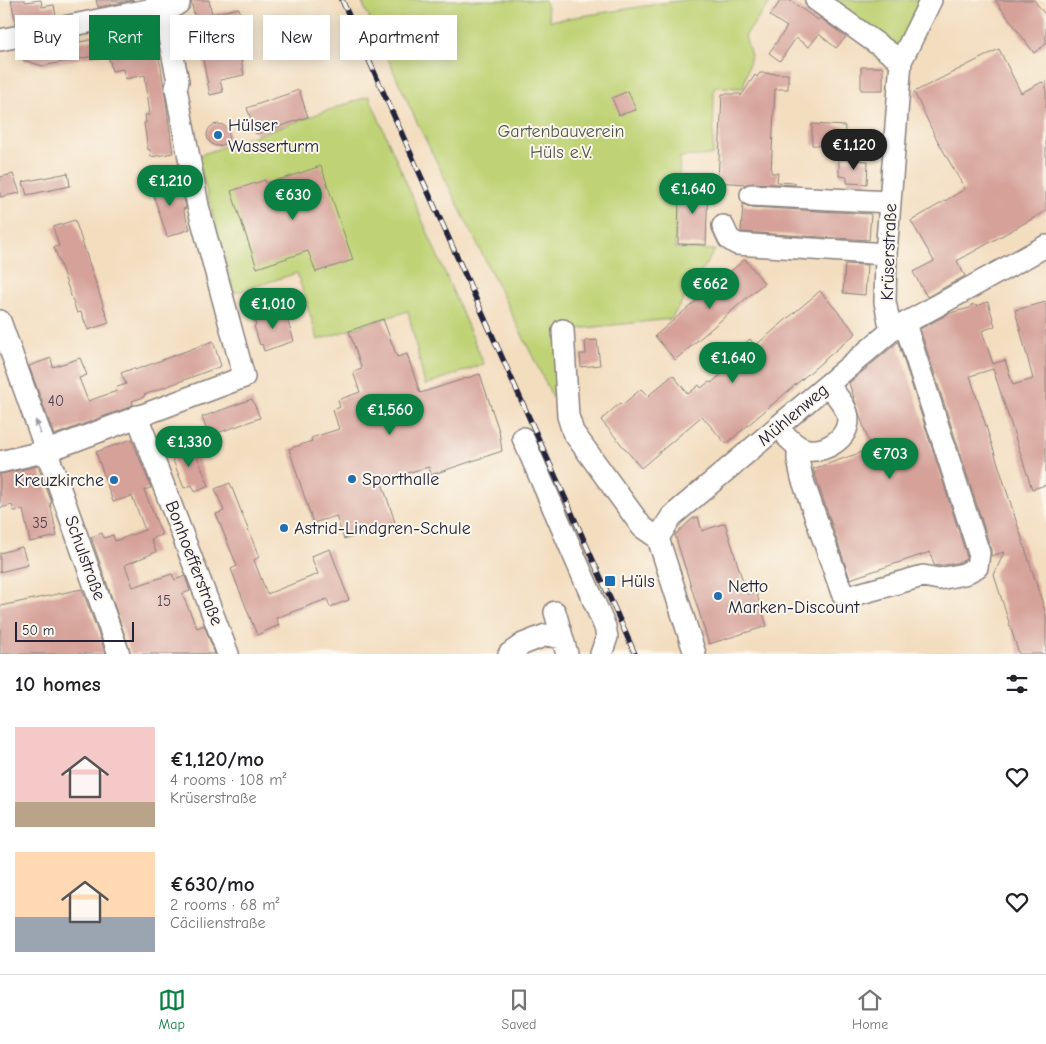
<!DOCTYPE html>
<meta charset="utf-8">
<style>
:root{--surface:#fff;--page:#f6f6f6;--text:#202124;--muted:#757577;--line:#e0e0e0;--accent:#0b8043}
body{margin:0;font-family:"Comic Neue",sans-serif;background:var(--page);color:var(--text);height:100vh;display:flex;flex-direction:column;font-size:19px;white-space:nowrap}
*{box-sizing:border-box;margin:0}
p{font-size:16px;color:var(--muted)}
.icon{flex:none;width:28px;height:28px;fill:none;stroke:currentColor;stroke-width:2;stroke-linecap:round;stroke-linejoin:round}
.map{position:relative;height:654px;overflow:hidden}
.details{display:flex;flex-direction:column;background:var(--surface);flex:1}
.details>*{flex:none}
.banner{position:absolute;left:15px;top:15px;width:500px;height:45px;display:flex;gap:10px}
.scale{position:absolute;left:15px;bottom:12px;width:119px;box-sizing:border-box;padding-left:5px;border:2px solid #22223b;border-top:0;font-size:14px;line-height:18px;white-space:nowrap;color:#22223b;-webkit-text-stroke:4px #fbf7ec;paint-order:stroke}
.price{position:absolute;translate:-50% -42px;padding:0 11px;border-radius:18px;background:var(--accent);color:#fff;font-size:16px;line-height:32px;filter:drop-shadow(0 1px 2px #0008)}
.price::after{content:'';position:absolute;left:50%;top:30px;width:15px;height:11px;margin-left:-8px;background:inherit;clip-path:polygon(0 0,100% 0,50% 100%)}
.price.active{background:#222;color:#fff}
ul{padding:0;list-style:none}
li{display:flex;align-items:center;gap:15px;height:125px;padding:0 15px}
li span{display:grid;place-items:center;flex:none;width:140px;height:100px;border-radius:0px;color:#555}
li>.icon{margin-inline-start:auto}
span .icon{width:60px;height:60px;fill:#fffc;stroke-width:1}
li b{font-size:21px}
h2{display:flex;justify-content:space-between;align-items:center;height:60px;padding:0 15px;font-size:21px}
.chip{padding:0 18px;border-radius:0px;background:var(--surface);box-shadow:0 2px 12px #0003;font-size:18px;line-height:45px}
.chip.active{background:var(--accent);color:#fff}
.tab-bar{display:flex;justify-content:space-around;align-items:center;height:70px;border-top:1px solid var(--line);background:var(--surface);font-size:14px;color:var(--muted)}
.tab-bar a{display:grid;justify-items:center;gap:2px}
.tab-bar .active{color:var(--accent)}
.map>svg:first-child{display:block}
</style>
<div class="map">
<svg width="1046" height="654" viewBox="0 0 1046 654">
<rect width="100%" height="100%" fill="#fbf7ec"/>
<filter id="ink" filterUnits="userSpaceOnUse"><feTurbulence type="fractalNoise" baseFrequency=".02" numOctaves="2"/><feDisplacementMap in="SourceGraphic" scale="10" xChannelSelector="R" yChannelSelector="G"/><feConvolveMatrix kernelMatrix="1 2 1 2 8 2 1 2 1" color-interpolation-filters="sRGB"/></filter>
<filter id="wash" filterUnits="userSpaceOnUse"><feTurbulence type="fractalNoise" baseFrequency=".0096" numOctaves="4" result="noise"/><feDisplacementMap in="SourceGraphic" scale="20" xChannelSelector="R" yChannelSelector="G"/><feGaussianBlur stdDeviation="1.12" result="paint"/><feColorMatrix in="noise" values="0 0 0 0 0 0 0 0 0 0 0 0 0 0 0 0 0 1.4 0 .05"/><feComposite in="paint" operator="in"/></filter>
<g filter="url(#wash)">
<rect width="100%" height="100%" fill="#f3ddbf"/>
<path fill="#bfd376" stroke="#707a58" d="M 361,0 L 545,0 L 550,21 L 683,0 L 772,0 L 745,36 L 751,56 L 743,88 L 714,87 L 713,155 L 680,157 L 675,248 L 715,250 L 671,319 L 557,331 L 559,410 L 415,118 Z
M 831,0 L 920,0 L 895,54 Z
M 369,96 L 484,364 L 425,385 L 408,311 L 318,340 L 297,273 L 234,293 L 197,156 Z"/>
<g id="blocks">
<path fill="#d5a199" d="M 11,0 L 25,0 L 25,2 L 41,0 L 42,7 L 54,5 L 56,16 L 16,24 Z
M 96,0 L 134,0 L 98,7 Z
M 191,0 L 209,0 L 212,14 L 239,8 L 247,48 L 239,50 L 244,75 L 220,80 L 223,92 L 210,95 Z
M 781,0 L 789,0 L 818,20 L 820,18 L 846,37 L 836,48 L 819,34 L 809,47 L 796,38 L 780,61 L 769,53 L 787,27 L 770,16 Z
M 995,0 L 1034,0 L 1046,16 L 1046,44 L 1034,53 Z
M 151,22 L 161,67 L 173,153 L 151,157 L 150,149 L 148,150 L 144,123 L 146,123 L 145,115 L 150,115 L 145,75 L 125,79 L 123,69 L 112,71 L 108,53 L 43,66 L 23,60 L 27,47 L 79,37 L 80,42 L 104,37 L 103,32 Z
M 999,49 L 1021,93 L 1042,82 L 1043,83 L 1046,82 L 1046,211 L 957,261 L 965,276 L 927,297 L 913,272 L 934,261 L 911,221 L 965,189 L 935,136 L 914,92 Z
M 861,67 L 883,67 L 883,90 L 861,90 Z
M 760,73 L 788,74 L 788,89 L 775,89 L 771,173 L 778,173 L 777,182 L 795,183 L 795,185 L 752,183 L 744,185 L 744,184 L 718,182 L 722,94 L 741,94 L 741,96 L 755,75 L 757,77 Z
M 299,90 L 308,117 L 256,134 L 247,108 Z
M 628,91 L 636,110 L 619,115 L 612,98 Z
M207 135a11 11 0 1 1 22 0a11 11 0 1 1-22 0Z
M 812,124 L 845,126 L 844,146 L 812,145 Z
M 839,159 L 868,161 L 867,184 L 847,183 L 847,177 L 839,176 Z
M 321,166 L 353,260 L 316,272 L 308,251 L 257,268 L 231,191 L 265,180 L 266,183 L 285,178 Z
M 68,173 L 70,186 L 27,195 L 23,182 Z
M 13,174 L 20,193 L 0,197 L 0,177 Z
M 172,177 L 179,197 L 183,195 L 186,208 L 183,209 L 190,229 L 167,237 L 150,184 Z
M 679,185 L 708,186 L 706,245 L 678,244 Z
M 743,204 L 750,207 L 871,214 L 869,240 L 741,232 Z
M 75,220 L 109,323 L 88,330 L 81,312 L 77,313 L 54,247 L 59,246 L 53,227 Z
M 745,259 L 764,283 L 675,360 L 655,336 Z
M 845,264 L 867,265 L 865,295 L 843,293 Z
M 820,291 L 856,333 L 726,444 L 702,416 L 641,468 L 601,420 L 620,403 L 622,405 L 641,389 L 648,396 L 673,375 L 688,394 L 699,385 L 701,388 L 709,382 L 711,383 L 735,363 L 730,356 L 750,339 L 755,346 Z
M 988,302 L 995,326 L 982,331 L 993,364 L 1005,360 L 1013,385 L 1033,379 L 1015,310 L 1046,302 L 1046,485 L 1032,489 L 993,369 L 970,376 L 1046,614 L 1046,654 L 1019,654 L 994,575 L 1004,552 L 991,556 L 991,549 L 920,329 L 950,313 L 970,308 L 972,304 L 976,306 Z
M 284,309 L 294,341 L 264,351 L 262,344 L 260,345 L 254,326 L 256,325 L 254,319 Z
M 383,319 L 397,357 L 407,354 L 420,393 L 480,374 L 499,431 L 502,451 L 431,475 L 429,467 L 381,480 L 395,522 L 344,539 L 336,516 L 313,523 L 289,449 L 312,441 L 311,438 L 339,429 L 333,410 L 340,407 L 338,400 L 360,392 L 353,372 L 362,369 L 349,331 Z
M 597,340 L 600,365 L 581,367 L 580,354 L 586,354 L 585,341 Z
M 213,341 L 221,366 L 144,395 L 144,397 L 132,401 L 133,404 L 129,407 L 54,435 L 29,366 L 51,358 L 53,367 L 80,358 L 87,375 L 79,378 L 88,401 L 117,391 L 115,388 L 126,384 L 121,373 L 134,368 L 135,370 Z
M 898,342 L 966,554 L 966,559 L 960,562 L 939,566 L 934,565 L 930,552 L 850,579 L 813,469 L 871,449 L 849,383 Z
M 252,399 L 260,418 L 209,436 L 202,417 Z
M 132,439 L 151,488 L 144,490 L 162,535 L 151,539 L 156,552 L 125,565 L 133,587 L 172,574 L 175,580 L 185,576 L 190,591 L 182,594 L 197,628 L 204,625 L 215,654 L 131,654 L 91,537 L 102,533 L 104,538 L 113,535 L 115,541 L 145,530 L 132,496 L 113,502 L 96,452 Z
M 192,444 L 209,486 L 195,492 L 192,485 L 184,488 L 170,453 Z
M 38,466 L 52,503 L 50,503 L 57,536 L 30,542 L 23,510 L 14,511 L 12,505 L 0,508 L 0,474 Z
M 230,483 L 259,557 L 254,560 L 267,594 L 318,574 L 311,556 L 330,549 L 349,600 L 330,607 L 327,599 L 276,618 L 279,625 L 257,635 L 231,569 L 237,566 L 216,514 L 224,511 L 215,489 Z
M 698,517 L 702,531 L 725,523 L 747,595 L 756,592 L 767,626 L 709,644 L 675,535 L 692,519 Z
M 22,547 L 28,565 L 0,572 L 0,553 Z
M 82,589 L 106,654 L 0,654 L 0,606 Z"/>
</g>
</g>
<g filter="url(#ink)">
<use href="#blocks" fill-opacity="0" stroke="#8a807d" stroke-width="1"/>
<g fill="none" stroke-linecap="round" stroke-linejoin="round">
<defs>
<path id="minor" d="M 816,0 L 901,61
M 0,40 L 177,4
M 751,195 L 890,202
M 723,226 L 729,239 L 737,244 L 886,254
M 0,321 L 119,654
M 563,330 L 568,416 L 573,432 L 642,527 L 658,538
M 891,331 L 885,302 L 886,254 L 901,61 L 931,0
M 137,416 L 228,654
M 523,438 L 605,627 L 607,637 L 601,654
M 788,438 C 793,443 800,449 808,450 C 826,452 848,439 848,419 C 848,407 835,394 828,385
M 798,446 L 798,459 L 802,478 L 842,593 L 847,597 L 923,576 L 939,579 L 964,574 L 977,567 L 979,553 L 905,324
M 0,462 L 47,451 L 244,377 L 198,206 L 176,88 L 178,81 L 164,13 L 179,3 L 178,0
M 555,612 L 567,654
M 509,654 L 523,644 L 546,635 L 562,638
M 695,654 L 658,538 L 672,516 L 891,331 L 1046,246"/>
</defs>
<use href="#minor" stroke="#8a807d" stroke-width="24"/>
<use href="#minor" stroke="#fff" stroke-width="21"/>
<defs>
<path id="rail" d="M 342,0 L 635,654"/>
</defs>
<use href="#rail" stroke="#22223b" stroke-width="5.5"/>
<use href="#rail" stroke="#fbf7ec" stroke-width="4" stroke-dasharray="11" stroke-linecap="butt"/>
</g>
<defs><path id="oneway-solid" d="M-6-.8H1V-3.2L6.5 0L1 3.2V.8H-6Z" transform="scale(1.25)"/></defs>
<use fill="#9c9ca7" href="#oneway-solid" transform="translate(38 427) rotate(-110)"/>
</g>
<g fill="#1f6fb2" stroke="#fbf7ec" stroke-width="2">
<circle cx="218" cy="135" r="5"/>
<circle cx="352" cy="479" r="5"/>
<circle cx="114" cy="480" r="5"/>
<circle cx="284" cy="528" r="5"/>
<rect x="604" y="575" width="12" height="12" rx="2.5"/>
<circle cx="718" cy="596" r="5"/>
</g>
<g text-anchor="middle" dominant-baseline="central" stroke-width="4" stroke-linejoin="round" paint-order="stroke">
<g font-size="15" fill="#4f4252">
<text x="56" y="401">40</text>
<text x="40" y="523">35</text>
<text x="164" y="601">15</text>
</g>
<g font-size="18" fill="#22223b" stroke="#fbf7ec" text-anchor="start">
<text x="228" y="125">Hülser<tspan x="228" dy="21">Wasserturm</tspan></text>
<text x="362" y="479">Sporthalle</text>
<text x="104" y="480" text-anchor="end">Kreuzkirche</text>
<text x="294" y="528">Astrid-Lindgren-Schule</text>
<text x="621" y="581">Hüls</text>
<text x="728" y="586">Netto<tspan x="728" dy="21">Marken-Discount</tspan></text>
</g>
<g font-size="18" fill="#51574d" stroke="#fbf7ec">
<text x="561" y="131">Gartenbauverein<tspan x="561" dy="21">Hüls e.V.</tspan></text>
</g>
<g font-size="18" fill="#22223b" stroke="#fbf7ec">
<text transform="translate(889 252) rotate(-88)">Krüserstraße</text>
<text transform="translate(793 415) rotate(-40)">Mühlenweg</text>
<text transform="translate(85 558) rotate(70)">Schulstraße</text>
<text transform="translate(194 563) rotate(69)">Bonhoefferstraße</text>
</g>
</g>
</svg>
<div class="scale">50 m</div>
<b class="price active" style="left:854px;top:171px">€1,120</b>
<b class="price" style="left:170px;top:207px">€1,210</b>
<b class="price" style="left:693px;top:215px">€1,640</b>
<b class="price" style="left:293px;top:221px">€630</b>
<b class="price" style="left:710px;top:310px">€662</b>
<b class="price" style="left:273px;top:330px">€1,010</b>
<b class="price" style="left:733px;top:384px">€1,640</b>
<b class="price" style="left:390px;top:436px">€1,560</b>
<b class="price" style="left:189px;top:468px">€1,330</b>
<b class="price" style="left:890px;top:480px">€703</b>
<div class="banner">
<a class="chip">Buy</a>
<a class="chip active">Rent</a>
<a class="chip">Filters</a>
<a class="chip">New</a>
<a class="chip">Apartment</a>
</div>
</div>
<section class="details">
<h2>10 homes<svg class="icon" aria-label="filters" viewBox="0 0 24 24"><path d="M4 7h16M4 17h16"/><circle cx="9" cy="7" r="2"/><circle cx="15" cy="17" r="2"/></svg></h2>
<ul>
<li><span style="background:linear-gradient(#f6c9c9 75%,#b9a48a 0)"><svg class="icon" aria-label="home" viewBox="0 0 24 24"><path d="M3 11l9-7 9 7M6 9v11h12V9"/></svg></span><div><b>€1,120/mo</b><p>4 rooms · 108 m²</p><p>Krüserstraße</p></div><svg class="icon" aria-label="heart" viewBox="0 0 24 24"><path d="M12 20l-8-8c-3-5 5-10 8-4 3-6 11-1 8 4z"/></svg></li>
<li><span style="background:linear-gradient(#ffd9b3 65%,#9aa5b1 0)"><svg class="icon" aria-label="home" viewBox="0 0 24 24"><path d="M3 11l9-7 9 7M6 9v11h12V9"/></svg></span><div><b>€630/mo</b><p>2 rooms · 68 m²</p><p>Cäcilienstraße</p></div><svg class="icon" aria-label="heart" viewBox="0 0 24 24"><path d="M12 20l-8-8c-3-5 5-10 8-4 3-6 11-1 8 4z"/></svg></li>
</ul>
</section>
<nav class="tab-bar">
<a class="active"><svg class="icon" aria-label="map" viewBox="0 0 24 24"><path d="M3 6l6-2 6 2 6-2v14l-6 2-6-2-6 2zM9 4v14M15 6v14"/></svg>Map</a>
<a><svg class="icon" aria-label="saved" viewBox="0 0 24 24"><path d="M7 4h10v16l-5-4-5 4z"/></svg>Saved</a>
<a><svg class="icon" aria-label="home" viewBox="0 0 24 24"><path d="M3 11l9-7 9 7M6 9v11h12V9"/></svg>Home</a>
</nav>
